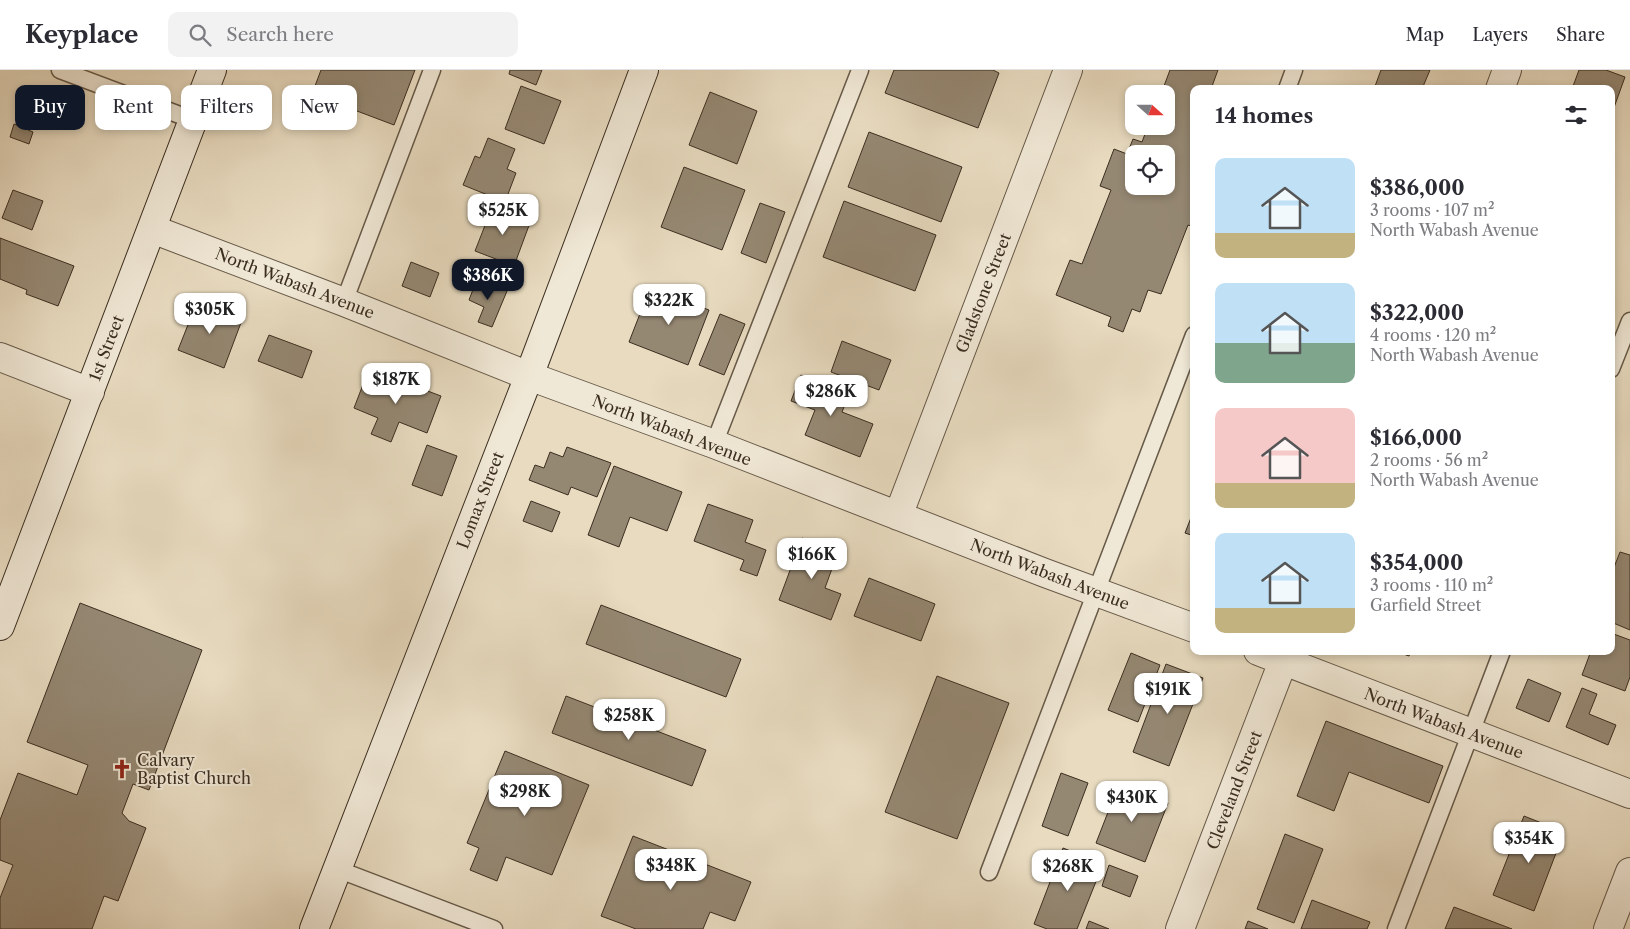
<!DOCTYPE html>
<meta charset="utf-8">
<style>
:root{--surface:#fff;--page:#f2f2f3;--text:#2b2b33;--muted:#7c7c81;--line:#e1e1e2;--accent:#111827}
body{margin:0;font-family:"Libre Caslon Text",serif;background:var(--page);color:var(--text);height:100vh;display:flex;flex-direction:column;font-size:19px;white-space:nowrap}
*{box-sizing:border-box;margin:0}
p{font-size:16px;color:var(--muted)}
.icon{flex:none;width:28px;height:28px;fill:none;stroke:currentColor;stroke-width:2;stroke-linecap:round;stroke-linejoin:round}
.map{position:relative;flex:1;overflow:hidden}
.sheet{position:absolute;left:1190px;top:15px;width:425px;height:570px;display:flex;flex-direction:column;background:var(--surface);border-radius:10px;box-shadow:0 2px 8px #0003}
.sheet>*{flex:none}
.top-card{position:absolute;left:15px;top:15px;width:475px;height:45px;display:flex;gap:10px}
.needle{width:32px;rotate:111deg}
.controls{position:absolute;left:1125px;top:15px;display:grid;gap:10px}
.controls a{display:grid;place-items:center;width:50px;height:50px;border-radius:10px;background:var(--surface);box-shadow:0 2px 8px #0003;font-size:25px}
.price{position:absolute;translate:-50% -42px;padding:0 11px;border-radius:10px;background:#fff;color:#222;font-size:16px;line-height:32px;filter:drop-shadow(0 1px 2px #0008)}
.price::after{content:'';position:absolute;left:50%;top:30px;width:15px;height:11px;margin-left:-8px;background:inherit;clip-path:polygon(0 0,100% 0,50% 100%)}
.price.current{background:var(--accent);color:#fff}
ul{padding:0;list-style:none}
li{display:flex;align-items:center;gap:15px;height:125px;padding:0 25px}
li span{display:grid;place-items:center;flex:none;width:140px;height:100px;border-radius:10px;color:#555}
li>.icon{margin-inline-start:auto}
span .icon{width:60px;height:60px;fill:#fffc;stroke-width:1}
li b{font-size:21px}
h2{display:flex;justify-content:space-between;align-items:center;height:60px;padding:0 25px;font-size:21px}
.chip{padding:0 18px;border-radius:10px;background:var(--surface);box-shadow:0 2px 8px #0003;font-size:18px;line-height:45px}
.chip.current{background:var(--accent);color:#fff}
header{display:flex;align-items:center;gap:30px;box-sizing:border-box;height:70px;padding:0 25px;background:var(--surface);border-bottom:1px solid var(--line)}
header strong{font-size:24px}
nav{display:flex;gap:28px;margin-inline-start:auto;font-size:18px}
.search{width:350px;height:45px;background:var(--page);display:flex;align-items:center;gap:12px;box-sizing:border-box;padding:0 18px;border-radius:10px;color:var(--muted);font-size:19px}
.map>svg:first-child{display:block}
</style>
<header>
<strong>Keyplace</strong>
<div class="search"><svg class="icon" aria-label="search" viewBox="0 0 24 24"><circle cx="10" cy="10" r="6"/><path d="M15 15l6 6"/></svg>Search here</div>
<nav><a>Map</a><a>Layers</a><a>Share</a></nav>
</header>
<div class="map">
<svg width="1630" height="859" viewBox="0 0 1630 859">
<rect width="100%" height="100%" fill="#e8dbc0"/>
<filter id="stains"><feTurbulence type="fractalNoise" baseFrequency=".004" numOctaves="4"/><feColorMatrix values="0 0 0 0 .2 0 0 0 0 .09 0 0 0 0 .02 0 0 0 .5 -.17"/></filter>
<radialGradient id="worn" r=".72"><stop offset=".6" stop-color="#630" stop-opacity="0"/><stop offset="1" stop-color="#630" stop-opacity=".3"/></radialGradient>
<path fill="#958873" stroke="#3b2e20" fill-rule="evenodd" d="M 321,0 L 415,0 L 394,55 L 312,24 Z
M 510,0 L 542,0 L 536,15 L 509,4 Z
M 894,0 L 993,0 L 999,3 L 978,58 L 885,23 Z
M 1170,0 L 1218,0 L 1211,19 L 1194,19 L 1194,157 L 1188,155 L 1161,224 L 1148,220 L 1140,242 L 1132,239 L 1123,262 L 1108,256 L 1111,247 L 1056,225 L 1070,190 L 1082,194 L 1111,120 L 1100,116 L 1114,79 L 1127,84 L 1133,69 L 1142,72 L 1148,56 L 1166,56 L 1166,24 L 1161,24 ZM 1134,84 L 1166,84 L 1166,116 L 1134,116 Z
M 1381,0 L 1430,0 L 1422,19 L 1374,19 Z
M 1579,0 L 1606,0 L 1625,7 L 1612,43 L 1611,19 L 1572,19 Z
M 521,16 L 561,31 L 544,74 L 505,59 Z
M 710,22 L 757,41 L 737,94 L 689,75 Z
M 14,54 L 33,62 L 29,74 L 10,67 Z
M 869,62 L 962,97 L 941,152 L 848,117 Z
M 488,68 L 515,79 L 507,99 L 516,103 L 505,132 L 463,115 L 475,86 L 480,88 Z
M 684,97 L 745,120 L 722,180 L 661,157 Z
M 13,120 L 43,131 L 32,160 L 2,148 Z
M 844,131 L 936,165 L 915,221 L 823,187 Z
M 760,133 L 785,142 L 766,193 L 741,183 Z
M 493,135 L 531,150 L 514,196 L 475,181 Z
M 0,168 L 74,196 L 58,236 L 26,224 L 27,220 L 0,209 Z
M 411,192 L 439,203 L 430,227 L 402,216 Z
M 477,209 L 507,221 L 492,257 L 478,252 L 484,237 L 469,230 Z
M 650,218 L 709,240 L 688,295 L 629,272 Z
M 197,232 L 242,250 L 224,298 L 178,280 Z
M 720,244 L 745,254 L 724,305 L 699,295 Z
M 269,265 L 312,281 L 302,308 L 258,291 Z
M 842,271 L 891,290 L 879,320 L 831,302 Z
M 369,299 L 441,326 L 427,363 L 399,352 L 391,372 L 371,364 L 378,348 L 354,338 Z
M 801,305 L 849,324 L 842,342 L 873,354 L 860,387 L 805,365 L 815,340 L 791,331 Z
M 427,375 L 457,386 L 442,426 L 412,415 Z
M 567,377 L 611,393 L 597,427 L 571,417 L 568,425 L 529,410 L 535,395 L 544,398 L 550,382 L 563,387 Z
M 614,396 L 682,422 L 667,461 L 630,447 L 619,477 L 588,465 Z
M 531,431 L 560,442 L 552,462 L 523,451 Z
M 708,434 L 753,450 L 745,472 L 766,480 L 757,506 L 740,500 L 744,490 L 694,471 Z
M 1194,440 L 1194,466 L 1185,463 Z
M 802,468 L 838,482 L 825,518 L 841,524 L 831,550 L 779,530 Z
M 1620,482 L 1630,485 L 1630,560 L 1611,552 L 1611,505 Z
M 869,508 L 935,534 L 921,571 L 854,546 Z
M 80,533 L 202,580 L 149,720 L 133,714 L 122,743 L 129,751 L 146,758 L 118,831 L 104,826 L 92,859 L 0,859 L 0,828 L 13,795 L 0,790 L 0,750 L 18,703 L 77,725 L 88,695 L 27,672 Z
M 601,535 L 741,589 L 726,627 L 586,574 Z
M 1611,563 L 1630,570 L 1630,607 L 1625,621 L 1582,605 L 1591,581 L 1611,581 Z
M 1395,581 L 1411,581 L 1409,586 Z
M 1131,583 L 1160,595 L 1138,652 L 1108,640 Z
M 1166,594 L 1203,608 L 1169,696 L 1133,682 Z
M 937,606 L 1009,633 L 957,769 L 885,742 Z
M 1528,609 L 1561,623 L 1549,652 L 1516,638 Z
M 1582,618 L 1597,624 L 1589,644 L 1616,655 L 1608,675 L 1566,657 Z
M 566,626 L 706,680 L 692,716 L 552,663 Z
M 1326,651 L 1443,696 L 1429,733 L 1349,702 L 1334,741 L 1297,726 Z
M 505,681 L 589,715 L 552,805 L 506,787 L 497,811 L 470,800 L 479,778 L 467,773 Z
M 1061,703 L 1088,713 L 1068,766 L 1042,756 Z
M 1119,714 L 1168,733 L 1145,792 L 1096,773 Z
M 1524,746 L 1564,762 L 1534,841 L 1493,825 Z
M 1285,764 L 1323,779 L 1294,853 L 1257,839 Z
M 633,766 L 751,812 L 735,851 L 710,842 L 703,859 L 636,859 L 601,846 Z
M 1063,778 L 1103,794 L 1077,859 L 1047,859 L 1034,854 Z
M 1109,795 L 1138,806 L 1130,827 L 1102,816 Z
M 1312,830 L 1370,852 L 1367,859 L 1301,859 Z
M 1454,837 L 1512,859 L 1445,859 Z
M 1089,851 L 1109,859 L 1086,859 Z
M 1248,851 L 1268,859 L 1245,859 Z"/>
<g fill="none" stroke-linecap="round" stroke-linejoin="round">
<defs>
<path id="lane" d="M 60,0 L 193,50
M 1287,19 L 1294,0
M 344,232 L 432,0
M 1611,299 L 1630,251
M 714,374 L 860,0
M 337,799 L 494,859
M 989,802 L 1194,265
M 1396,859 L 1502,581"/>
<path id="street" d="M 1500,19 L 1507,0
M 152,159 L 344,232 L 529,306 L 714,374 L 1045,503 L 1194,558
M 0,287 L 90,322
M 898,446 L 1068,0
M 1258,581 L 1630,724
M 1180,859 L 1287,581
M 1608,859 L 1630,802"/>
<path id="secondary" d="M 0,556 L 212,0
M 314,859 L 529,306 L 644,0"/>
</defs>
<use href="#lane" stroke="#665948" stroke-width="19"/>
<use href="#street" stroke="#665948" stroke-width="30"/>
<use href="#secondary" stroke="#3b2e20" stroke-width="30"/>
<use href="#lane" stroke="#f0e8d6" stroke-width="16"/>
<use href="#street" stroke="#f0e8d6" stroke-width="28"/>
<use href="#secondary" stroke="#f0e8d6" stroke-width="28"/>
</g>
<defs>
<symbol id="church-bare" viewBox="-9 -9 18 18"><path d="M-1.2-6h2.4v3.5h3.3v2.4h-3.3V6h-2.4V-.1h-3.3v-2.4h3.3Z" fill="#8f2418" stroke="#f0e8d6" stroke-width="2.5" paint-order="stroke"/></symbol>
</defs>
<g fill-rule="evenodd">
<use href="#church-bare" x="108" y="685" width="28" height="28"/>
</g>
<g text-anchor="middle" dominant-baseline="central" stroke-width="4" stroke-linejoin="round" paint-order="stroke">
<g font-size="16" fill="#3b2e20" stroke="#f0e8d6">
<text transform="translate(295 213) rotate(21)">North Wabash Avenue</text>
<text transform="translate(983 223) rotate(-69)">Gladstone Street</text>
<text transform="translate(106 278) rotate(-69)">1st Street</text>
<text transform="translate(672 360) rotate(21)">North Wabash Avenue</text>
<text transform="translate(480 430) rotate(-69)">Lomax Street</text>
<text transform="translate(1050 504) rotate(21)">North Wabash Avenue</text>
<text transform="translate(1444 653) rotate(21)">North Wabash Avenue</text>
<text transform="translate(1234 720) rotate(-69)">Cleveland Street</text>
</g>
<g font-size="16" fill="#3b2e20" stroke="#f0e8d6" text-anchor="start">
<text x="137" y="690">Calvary<tspan x="137" dy="18">Baptist Church</tspan></text>
</g>
</g>
<rect width="100%" height="100%" filter="url(#stains)"/>
<rect width="100%" height="100%" fill="url(#worn)"/>
</svg>
<div class="controls">
<a><svg class="needle" viewBox="-14 -14 28 28"><path d="M0-13l5 13h-10z" fill="#e53935"/><path d="M0 13l5-13h-10z" fill="#7c7c81"/></svg></a>
<a><svg class="icon" aria-label="locate" viewBox="0 0 24 24"><circle cx="12" cy="12" r="6"/><path d="M12 2v4M12 18v4M2 12h4M18 12h4"/></svg></a>
</div>
<b class="price" style="left:503px;top:166px">$525K</b>
<b class="price current" style="left:488px;top:231px">$386K</b>
<b class="price" style="left:669px;top:256px">$322K</b>
<b class="price" style="left:210px;top:265px">$305K</b>
<b class="price" style="left:396px;top:335px">$187K</b>
<b class="price" style="left:831px;top:347px">$286K</b>
<b class="price" style="left:812px;top:510px">$166K</b>
<b class="price" style="left:1168px;top:645px">$191K</b>
<b class="price" style="left:629px;top:671px">$258K</b>
<b class="price" style="left:525px;top:747px">$298K</b>
<b class="price" style="left:1132px;top:753px">$430K</b>
<b class="price" style="left:1529px;top:794px">$354K</b>
<b class="price" style="left:671px;top:821px">$348K</b>
<b class="price" style="left:1068px;top:822px">$268K</b>
<div class="top-card">
<a class="chip current">Buy</a>
<a class="chip">Rent</a>
<a class="chip">Filters</a>
<a class="chip">New</a>
</div>
<section class="sheet">
<h2>14 homes<svg class="icon" aria-label="filters" viewBox="0 0 24 24"><path d="M4 7h16M4 17h16"/><circle cx="9" cy="7" r="2"/><circle cx="15" cy="17" r="2"/></svg></h2>
<ul>
<li><span style="background:linear-gradient(#bfe0f5 75%,#c2b280 0)"><svg class="icon" aria-label="home" viewBox="0 0 24 24"><path d="M3 11l9-7 9 7M6 9v11h12V9"/></svg></span><div><b>$386,000</b><p>3 rooms · 107 m²</p><p>North Wabash Avenue</p></div></li>
<li><span style="background:linear-gradient(#bfe0f5 60%,#7fa58c 0)"><svg class="icon" aria-label="home" viewBox="0 0 24 24"><path d="M3 11l9-7 9 7M6 9v11h12V9"/></svg></span><div><b>$322,000</b><p>4 rooms · 120 m²</p><p>North Wabash Avenue</p></div></li>
<li><span style="background:linear-gradient(#f6c9c9 75%,#c2b280 0)"><svg class="icon" aria-label="home" viewBox="0 0 24 24"><path d="M3 11l9-7 9 7M6 9v11h12V9"/></svg></span><div><b>$166,000</b><p>2 rooms · 56 m²</p><p>North Wabash Avenue</p></div></li>
<li><span style="background:linear-gradient(#bfe0f5 75%,#c2b280 0)"><svg class="icon" aria-label="home" viewBox="0 0 24 24"><path d="M3 11l9-7 9 7M6 9v11h12V9"/></svg></span><div><b>$354,000</b><p>3 rooms · 110 m²</p><p>Garfield Street</p></div></li>
</ul>
</section>
</div>
